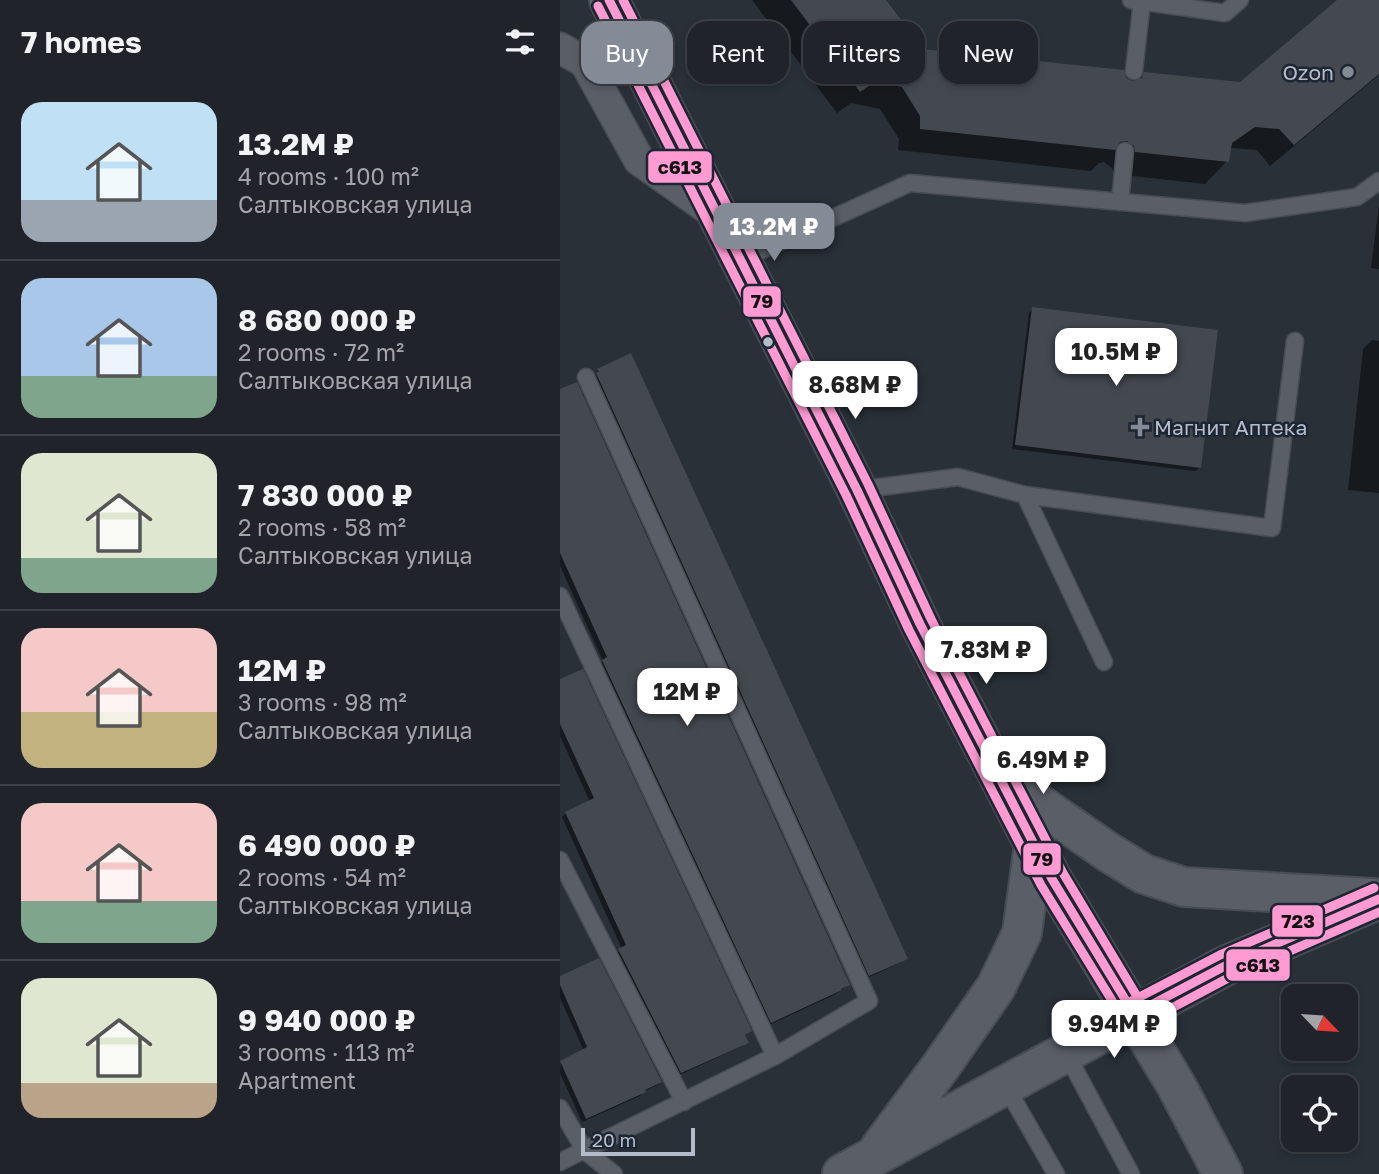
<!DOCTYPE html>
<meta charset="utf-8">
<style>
:root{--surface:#20242a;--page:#2d3036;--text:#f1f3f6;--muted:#a2a4a8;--line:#3d4147;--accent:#848b96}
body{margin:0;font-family:"Golos Text",sans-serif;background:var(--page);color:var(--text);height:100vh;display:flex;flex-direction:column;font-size:26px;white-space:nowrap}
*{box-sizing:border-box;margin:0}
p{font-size:23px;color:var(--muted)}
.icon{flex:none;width:38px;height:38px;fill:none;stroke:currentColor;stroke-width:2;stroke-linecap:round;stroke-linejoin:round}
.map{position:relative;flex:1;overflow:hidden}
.details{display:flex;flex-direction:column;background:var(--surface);width:560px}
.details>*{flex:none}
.top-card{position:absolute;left:21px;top:21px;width:665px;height:63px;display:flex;gap:14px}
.needle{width:46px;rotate:115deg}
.fabs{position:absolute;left:721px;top:984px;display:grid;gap:14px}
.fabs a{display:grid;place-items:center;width:77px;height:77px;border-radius:14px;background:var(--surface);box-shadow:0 4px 10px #0003,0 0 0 2px var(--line);font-size:35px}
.scale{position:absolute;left:21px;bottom:18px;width:114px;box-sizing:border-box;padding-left:7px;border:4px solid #b4bcc9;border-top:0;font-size:19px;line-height:24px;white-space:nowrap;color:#b4bcc9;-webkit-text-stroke:5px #1d2633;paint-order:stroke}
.price{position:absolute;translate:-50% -60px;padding:0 16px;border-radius:14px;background:#fff;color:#222;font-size:23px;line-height:46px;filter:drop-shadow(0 2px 4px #0008)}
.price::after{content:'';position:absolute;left:50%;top:42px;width:21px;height:16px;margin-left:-10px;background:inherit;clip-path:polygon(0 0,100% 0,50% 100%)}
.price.on{background:var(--accent);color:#fff}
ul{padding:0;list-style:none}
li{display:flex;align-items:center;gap:21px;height:175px;padding:0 21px}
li+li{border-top:2px solid var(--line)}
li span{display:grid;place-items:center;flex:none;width:196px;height:140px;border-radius:21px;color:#555}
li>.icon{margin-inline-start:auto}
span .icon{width:84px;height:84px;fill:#fffc;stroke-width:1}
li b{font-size:30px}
h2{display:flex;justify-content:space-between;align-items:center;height:84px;padding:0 21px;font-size:30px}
.chip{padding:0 24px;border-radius:21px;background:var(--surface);box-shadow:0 4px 10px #0003,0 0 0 2px var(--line);font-size:24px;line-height:63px}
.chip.on{background:var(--accent);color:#fff}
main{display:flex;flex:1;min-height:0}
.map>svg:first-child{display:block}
</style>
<main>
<section class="details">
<h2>7 homes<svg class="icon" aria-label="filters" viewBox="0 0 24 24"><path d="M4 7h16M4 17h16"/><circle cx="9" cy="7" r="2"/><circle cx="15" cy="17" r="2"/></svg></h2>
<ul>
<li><span style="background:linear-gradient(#bfe0f5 70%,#9aa5b1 0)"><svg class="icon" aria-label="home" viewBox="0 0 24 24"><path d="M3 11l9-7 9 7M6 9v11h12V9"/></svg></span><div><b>13.2M ₽</b><p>4 rooms · 100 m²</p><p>Салтыковская улица</p></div></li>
<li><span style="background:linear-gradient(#a9c7e8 70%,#7fa58c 0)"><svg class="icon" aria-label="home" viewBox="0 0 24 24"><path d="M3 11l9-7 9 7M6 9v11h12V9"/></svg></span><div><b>8 680 000 ₽</b><p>2 rooms · 72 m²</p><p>Салтыковская улица</p></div></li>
<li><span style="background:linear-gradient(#dfe7d0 75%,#7fa58c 0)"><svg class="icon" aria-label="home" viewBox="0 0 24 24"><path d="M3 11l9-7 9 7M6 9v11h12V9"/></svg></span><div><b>7 830 000 ₽</b><p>2 rooms · 58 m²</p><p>Салтыковская улица</p></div></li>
<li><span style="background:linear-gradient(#f6c9c9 60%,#c2b280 0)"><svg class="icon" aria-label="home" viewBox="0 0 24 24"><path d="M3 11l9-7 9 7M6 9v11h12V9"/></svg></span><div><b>12M ₽</b><p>3 rooms · 98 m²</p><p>Салтыковская улица</p></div></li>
<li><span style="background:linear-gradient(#f6c9c9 70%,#7fa58c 0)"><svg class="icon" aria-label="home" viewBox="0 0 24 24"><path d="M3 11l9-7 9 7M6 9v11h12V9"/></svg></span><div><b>6 490 000 ₽</b><p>2 rooms · 54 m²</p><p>Салтыковская улица</p></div></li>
<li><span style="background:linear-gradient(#dfe7d0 75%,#b9a48a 0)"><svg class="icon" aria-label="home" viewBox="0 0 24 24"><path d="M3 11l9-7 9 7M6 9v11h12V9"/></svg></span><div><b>9 940 000 ₽</b><p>3 rooms · 113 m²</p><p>Apartment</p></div></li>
</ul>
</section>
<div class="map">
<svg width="819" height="1174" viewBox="0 0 819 1174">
<rect width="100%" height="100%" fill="#2a3038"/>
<path fill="#0007" d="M 192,0 L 323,0 L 362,51 L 563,77 L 572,83 L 577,82 L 585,74 L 681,84 L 779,0 L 819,0 L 819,75 L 710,166 L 697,150 L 671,148 L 669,150 L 667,161 L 645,184 L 554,174 L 552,168 L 544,162 L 539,163 L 531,171 L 338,150 L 339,139 L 320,109 L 291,103 L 277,113 Z
M 819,205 L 819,269 L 811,268 Z
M 473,309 L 640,467 L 636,471 L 452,449 L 469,313 Z
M 812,340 L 819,341 L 819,493 L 788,490 L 803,349 Z
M 70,355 L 346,958 L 342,962 L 305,979 L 33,378 L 38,370 Z
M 0,391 L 288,985 L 276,994 L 207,1026 L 39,666 L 43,661 L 0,566 Z
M 0,681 L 190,1031 L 184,1036 L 187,1042 L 183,1046 L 117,1076 L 55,955 L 62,949 L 2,817 L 6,813 L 30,802 L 0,736 Z
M 0,978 L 100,1082 L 96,1086 L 84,1091 L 80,1096 L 22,1122 L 0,1073 L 1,1061 L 24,1051 L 0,998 Z"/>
<path fill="#444950" d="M 231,0 L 326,0 L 363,49 L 564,70 L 567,79 L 573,81 L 582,78 L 584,72 L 680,82 L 777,0 L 819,0 L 819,74 L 734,145 L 719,129 L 695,127 L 672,143 L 669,162 L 575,152 L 574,146 L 567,141 L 560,142 L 555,150 L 360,129 L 360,116 L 342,87 L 315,82 L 300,92 Z
M 472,307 L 658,330 L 641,468 L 455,445 Z
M 71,353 L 348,959 L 309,976 L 36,373 L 39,371 L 37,369 Z
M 17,382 L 290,985 L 281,989 L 282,990 L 211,1023 L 42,660 L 47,657 L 0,553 L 0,389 Z
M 23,669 L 192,1031 L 185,1035 L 189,1043 L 121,1073 L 58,949 L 66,945 L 5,812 L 34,798 L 0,724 L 0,679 Z
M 39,958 L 102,1082 L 85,1090 L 86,1092 L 26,1119 L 0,1061 L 27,1047 L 0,985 L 0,976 Z"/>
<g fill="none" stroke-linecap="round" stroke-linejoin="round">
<defs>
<path id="service" d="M 571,0 L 665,13 L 680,0
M 574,71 L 582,1
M 560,202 L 565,151
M 180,260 L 350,183 L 685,213 L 797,197 L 819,181
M 297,490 L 398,477 L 465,495 L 712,528 L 735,341
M 465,495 L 544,662
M 0,596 L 215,1056
M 0,860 L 124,1102
M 506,1053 L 571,1174
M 445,1085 L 496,1174
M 0,1108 L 25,1151 L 54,1174
M 0,1162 L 215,1056 L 309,1001 L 26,377"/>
<path id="minor" d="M 0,48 L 25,62 L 79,160 L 157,215"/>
<path id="tertiary" d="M 49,0 L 297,490 L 360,624 L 474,844 L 492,879 L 616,1085 L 663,1174
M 443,779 L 548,852 L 584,874 L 624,887 L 813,898
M 320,1148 L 381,1066 L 436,987 L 462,933 L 474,844
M 282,1174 L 665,966 L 819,899"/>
</defs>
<use href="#service" stroke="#484c53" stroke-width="19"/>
<use href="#minor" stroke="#484c53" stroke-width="33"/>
<use href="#tertiary" stroke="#484c53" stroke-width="42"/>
<use href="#service" stroke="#5a5e66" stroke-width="16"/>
<use href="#minor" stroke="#5a5e66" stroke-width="30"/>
<use href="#tertiary" stroke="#5a5e66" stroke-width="38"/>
<defs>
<path id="bus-1" d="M 49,0 L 297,490 L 360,624 L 492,879 L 574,1014
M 574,1014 L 665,966 L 819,899"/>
<path id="bus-2" d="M 38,6 L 286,495 L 349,630 L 481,885 L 564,1020
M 580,1025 L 670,977 L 819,912"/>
<path id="bus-3" d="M 63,0 L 308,484 L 371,619 L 503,873 L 584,1008
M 568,1003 L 660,955 L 814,888"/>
</defs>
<use href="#bus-1" stroke="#1d2633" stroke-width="14"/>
<use href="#bus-2" stroke="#1d2633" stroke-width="14"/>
<use href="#bus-3" stroke="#1d2633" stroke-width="14"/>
<use href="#bus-1" stroke="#ff9ad2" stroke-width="9"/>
<use href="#bus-2" stroke="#ff9ad2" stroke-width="9"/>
<use href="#bus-3" stroke="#ff9ad2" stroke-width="9"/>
</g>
<g fill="#848b96" stroke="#1d2633" stroke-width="2.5">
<circle cx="788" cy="72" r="7"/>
<path d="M576.5 416.5h7v7h7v7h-7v7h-7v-7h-7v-7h7z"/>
</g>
<circle fill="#b4bcc9" stroke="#1d2633" stroke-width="2.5" cx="208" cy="342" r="6"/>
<g text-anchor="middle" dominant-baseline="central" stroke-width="5" stroke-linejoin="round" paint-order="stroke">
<g font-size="21" fill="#b4bcc9" stroke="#1d2633" text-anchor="end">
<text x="774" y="72">Ozon</text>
<text x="594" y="427" text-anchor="start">Магнит Аптека</text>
</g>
</g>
<g stroke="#1d2633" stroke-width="2.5">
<rect x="87" y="150" width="66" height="34" rx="7" fill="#ff9ad2"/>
<rect x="182" y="285" width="40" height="33" rx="7" fill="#ff9ad2"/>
<rect x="462" y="842" width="40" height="34" rx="7" fill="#ff9ad2"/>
<rect x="711" y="904" width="53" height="34" rx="7" fill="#ff9ad2"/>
<rect x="665" y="948" width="66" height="34" rx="7" fill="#ff9ad2"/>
</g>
<g font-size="19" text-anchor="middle" font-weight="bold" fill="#111">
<text x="120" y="174">с613</text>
<text x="202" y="308">79</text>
<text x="482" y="866">79</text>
<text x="738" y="928">723</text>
<text x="698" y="972">с613</text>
</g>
</svg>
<div class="fabs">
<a><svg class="needle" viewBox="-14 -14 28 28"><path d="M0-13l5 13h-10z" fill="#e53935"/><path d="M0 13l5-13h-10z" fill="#a2a4a8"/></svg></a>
<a><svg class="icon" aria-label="locate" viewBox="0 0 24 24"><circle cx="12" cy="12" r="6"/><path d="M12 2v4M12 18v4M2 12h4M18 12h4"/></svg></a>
</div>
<div class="scale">20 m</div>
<b class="price on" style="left:214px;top:263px">13.2M ₽</b>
<b class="price" style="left:556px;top:388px">10.5M ₽</b>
<b class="price" style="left:295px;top:421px">8.68M ₽</b>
<b class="price" style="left:426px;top:686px">7.83M ₽</b>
<b class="price" style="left:127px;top:728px">12M ₽</b>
<b class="price" style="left:483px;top:796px">6.49M ₽</b>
<b class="price" style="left:554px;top:1060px">9.94M ₽</b>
<div class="top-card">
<a class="chip on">Buy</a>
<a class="chip">Rent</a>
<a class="chip">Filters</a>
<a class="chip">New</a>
</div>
</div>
</main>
